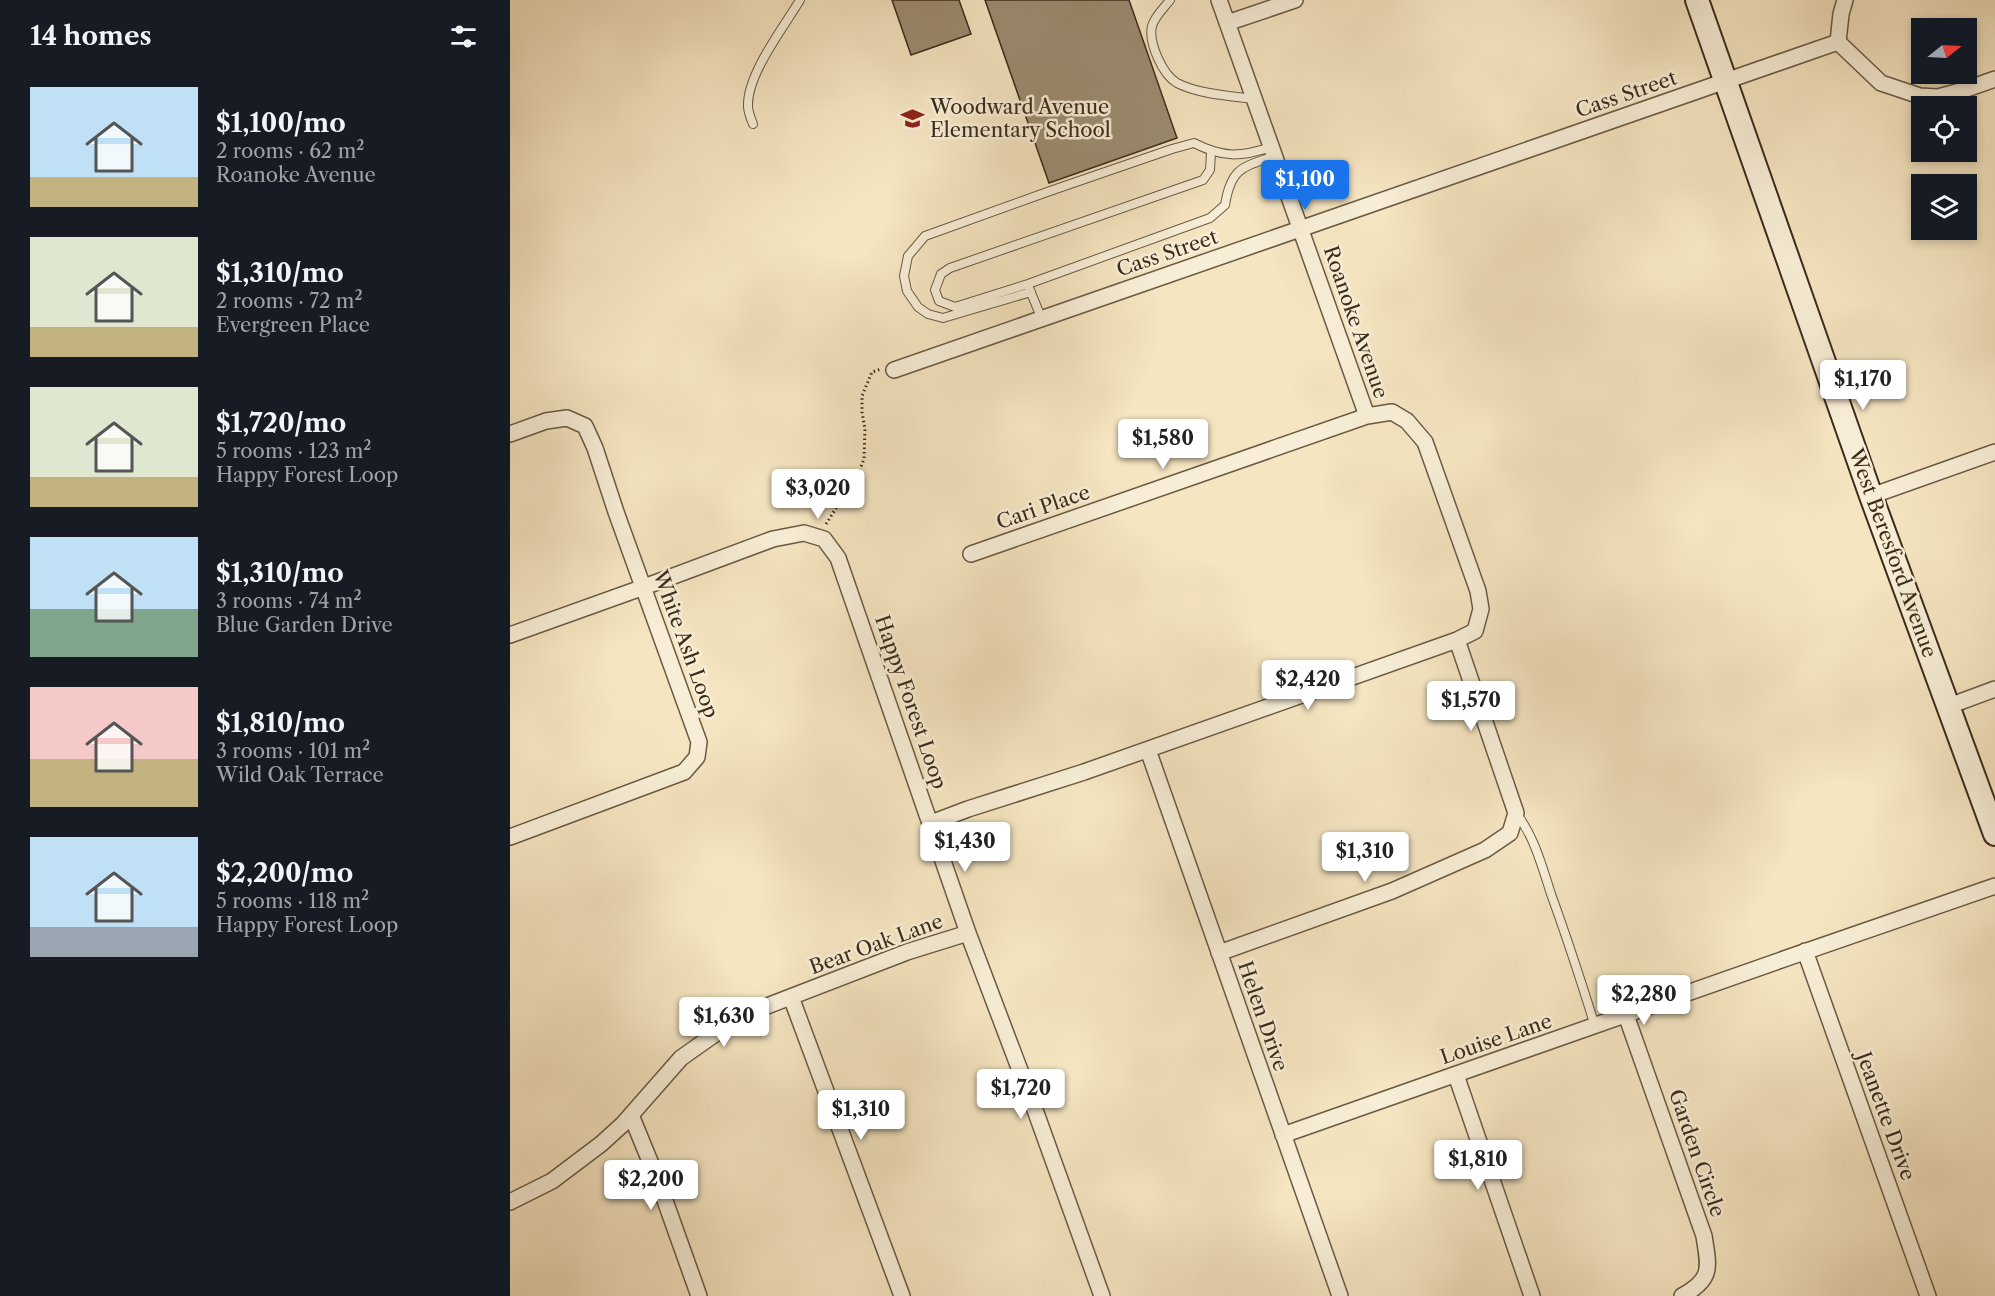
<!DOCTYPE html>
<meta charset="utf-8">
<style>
:root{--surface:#171b24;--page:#20242c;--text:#f1f3f6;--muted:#9ea1a6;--accent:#1a73e8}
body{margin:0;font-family:"Libre Caslon Text",serif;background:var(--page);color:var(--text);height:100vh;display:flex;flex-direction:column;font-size:22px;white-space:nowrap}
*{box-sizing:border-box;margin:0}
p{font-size:20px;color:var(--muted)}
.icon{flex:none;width:33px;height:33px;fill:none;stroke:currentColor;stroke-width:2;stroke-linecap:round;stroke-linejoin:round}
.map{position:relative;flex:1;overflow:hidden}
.details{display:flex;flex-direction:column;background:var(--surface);width:510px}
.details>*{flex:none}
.needle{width:39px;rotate:72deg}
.controls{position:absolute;left:1401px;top:18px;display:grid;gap:12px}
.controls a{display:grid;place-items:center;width:66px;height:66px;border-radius:0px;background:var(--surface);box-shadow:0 3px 9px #0003;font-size:30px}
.price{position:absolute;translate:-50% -51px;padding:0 14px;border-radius:6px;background:#fff;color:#222;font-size:20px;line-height:39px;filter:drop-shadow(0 2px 3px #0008)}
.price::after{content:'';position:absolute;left:50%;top:36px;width:18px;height:14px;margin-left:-9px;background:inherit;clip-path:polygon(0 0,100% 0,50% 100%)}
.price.current{background:var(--accent);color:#fff}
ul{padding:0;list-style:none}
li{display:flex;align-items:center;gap:18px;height:150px;padding:0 30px}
li span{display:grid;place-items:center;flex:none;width:168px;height:120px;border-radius:0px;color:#555}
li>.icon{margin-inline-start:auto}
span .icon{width:72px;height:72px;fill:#fffc;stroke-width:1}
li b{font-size:26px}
h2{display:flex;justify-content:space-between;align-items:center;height:72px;padding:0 30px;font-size:26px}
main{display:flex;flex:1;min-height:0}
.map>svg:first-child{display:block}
</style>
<main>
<section class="details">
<h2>14 homes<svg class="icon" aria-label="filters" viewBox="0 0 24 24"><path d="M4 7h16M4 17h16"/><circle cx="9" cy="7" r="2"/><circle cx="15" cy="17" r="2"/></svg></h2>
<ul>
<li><span style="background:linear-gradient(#bfe0f5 75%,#c2b280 0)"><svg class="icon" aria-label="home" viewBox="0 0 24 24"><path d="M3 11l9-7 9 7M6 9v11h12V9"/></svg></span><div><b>$1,100/mo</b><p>2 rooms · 62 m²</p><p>Roanoke Avenue</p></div></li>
<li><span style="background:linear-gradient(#dfe7d0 75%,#c2b280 0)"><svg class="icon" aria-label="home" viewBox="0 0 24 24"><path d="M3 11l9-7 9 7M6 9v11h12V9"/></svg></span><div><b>$1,310/mo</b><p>2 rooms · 72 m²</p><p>Evergreen Place</p></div></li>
<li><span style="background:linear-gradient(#dfe7d0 75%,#c2b280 0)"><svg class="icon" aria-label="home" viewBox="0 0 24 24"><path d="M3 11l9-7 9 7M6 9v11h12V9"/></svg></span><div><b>$1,720/mo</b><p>5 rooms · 123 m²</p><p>Happy Forest Loop</p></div></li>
<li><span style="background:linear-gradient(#bfe0f5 60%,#7fa58c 0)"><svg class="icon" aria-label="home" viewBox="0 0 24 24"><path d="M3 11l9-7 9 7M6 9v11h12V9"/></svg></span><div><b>$1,310/mo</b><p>3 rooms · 74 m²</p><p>Blue Garden Drive</p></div></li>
<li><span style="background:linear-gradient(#f6c9c9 60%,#c2b280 0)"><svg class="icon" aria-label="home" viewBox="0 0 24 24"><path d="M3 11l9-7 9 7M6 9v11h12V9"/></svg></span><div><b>$1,810/mo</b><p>3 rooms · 101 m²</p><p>Wild Oak Terrace</p></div></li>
<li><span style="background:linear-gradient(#bfe0f5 75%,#9aa5b1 0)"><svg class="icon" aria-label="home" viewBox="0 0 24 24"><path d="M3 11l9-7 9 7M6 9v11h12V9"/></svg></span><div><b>$2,200/mo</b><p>5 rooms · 118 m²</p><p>Happy Forest Loop</p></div></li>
</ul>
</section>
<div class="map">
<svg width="1485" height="1296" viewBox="0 0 1485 1296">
<rect width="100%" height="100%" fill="#f5e5c1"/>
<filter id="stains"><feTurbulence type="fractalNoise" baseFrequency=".00333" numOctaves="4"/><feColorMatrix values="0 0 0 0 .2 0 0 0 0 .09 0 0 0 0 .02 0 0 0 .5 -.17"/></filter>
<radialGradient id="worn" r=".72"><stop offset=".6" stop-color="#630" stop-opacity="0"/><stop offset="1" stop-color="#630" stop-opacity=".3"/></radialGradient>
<path fill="#9c8c71" stroke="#3b2c1b" stroke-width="1.5" d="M 382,0 L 449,0 L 461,34 L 401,55 Z
M 475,0 L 619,0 L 667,138 L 539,183 Z"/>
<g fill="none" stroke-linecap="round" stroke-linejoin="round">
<defs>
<path id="lane" d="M 660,0 C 654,8 645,16 642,26 C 638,43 653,75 667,83 C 688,94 721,96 744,99
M 243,124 C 241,119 238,112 238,106 C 237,74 274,27 290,0
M 701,152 L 700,170 L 693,180 L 440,268 L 431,274 L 425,290 L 429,301 L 445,307 L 518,284 L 700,218 L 715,205 C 721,168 732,167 765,156
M 519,288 L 531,317
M 521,292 L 433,318 L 418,314 L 408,307 L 397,291 L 394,276 L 398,256 L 415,236 L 540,191 L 662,149 L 684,143 C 713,158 731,157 761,147
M 1006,813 C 1024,836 1032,866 1041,894 C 1057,938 1071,981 1085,1026"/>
<path id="street" d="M 717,23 L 785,0
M 1328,42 L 1371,83 L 1410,96 L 1428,97 L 1454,90 L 1485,79
M 1328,42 L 1331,14 L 1335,0
M 384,370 L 1328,42
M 0,434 L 36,421 L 57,418 L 75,426 L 85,448 L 106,512 L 189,742 L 187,757 L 174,772 L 0,837
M 1361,496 L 1485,452
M 461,554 L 857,416
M 0,635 L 134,587 L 263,539 L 294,533 L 314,539 L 328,558 L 458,933 L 525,1110 L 592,1296
M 1439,706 L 1485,689
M 638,750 L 830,1296
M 421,823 L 458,809 L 574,772 L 947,640 L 965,631 L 971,609 L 968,591 L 915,442 L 897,421 L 882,412 L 857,416 L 709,0
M 1295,951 L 1418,1296
M 709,953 L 882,891 L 975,850 L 1000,833 L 1006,813 L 947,640
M 281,997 L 392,1296
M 1116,1015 L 1194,1236 C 1199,1268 1203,1279 1172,1296
M 946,1075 L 1022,1296
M 121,1115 L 148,1181 L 189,1296
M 773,1135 C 1011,1053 1247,967 1485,886
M 0,1202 L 42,1181 L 91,1144 L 113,1124 L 171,1058 L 205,1034 L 244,1011 L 397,952 L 458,933"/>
<path id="secondary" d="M 1187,0 L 1361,496 L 1485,834"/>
</defs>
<use href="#lane" stroke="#6a5a44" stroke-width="10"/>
<use href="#street" stroke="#6a5a44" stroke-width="18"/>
<use href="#secondary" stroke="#3b2c1b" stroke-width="26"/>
<path stroke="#3b2c1b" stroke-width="3" stroke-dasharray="1.5 3" stroke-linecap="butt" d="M 316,524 L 349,472 L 354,459 L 355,429 L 352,412 L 352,396 L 362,372 L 371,369"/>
<use href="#lane" stroke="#f8eed7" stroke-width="8"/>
<use href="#street" stroke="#f8eed7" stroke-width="15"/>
<use href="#secondary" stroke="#f8eed7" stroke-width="22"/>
</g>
<defs>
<symbol id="school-bare" viewBox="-9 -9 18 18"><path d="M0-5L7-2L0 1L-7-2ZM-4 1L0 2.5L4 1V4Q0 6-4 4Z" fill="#8f2418" stroke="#f8eed7" stroke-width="2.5" paint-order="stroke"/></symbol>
</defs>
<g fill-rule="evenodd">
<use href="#school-bare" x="386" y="102" width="33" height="33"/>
</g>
<g text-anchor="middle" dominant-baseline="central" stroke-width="5" stroke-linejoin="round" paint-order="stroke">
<g font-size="20" fill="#3b2c1b" stroke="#f8eed7">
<text transform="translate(1116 94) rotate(-19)">Cass Street</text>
<text transform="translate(657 253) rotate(-19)">Cass Street</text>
<text transform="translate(846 322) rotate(71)">Roanoke Avenue</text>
<text transform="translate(533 507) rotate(-19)">Cari Place</text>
<text transform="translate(1383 553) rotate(70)">West Beresford Avenue</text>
<text transform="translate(176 644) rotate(70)">White Ash Loop</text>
<text transform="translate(401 702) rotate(71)">Happy Forest Loop</text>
<text transform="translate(366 944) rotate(-20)">Bear Oak Lane</text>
<text transform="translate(753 1016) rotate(71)">Helen Drive</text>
<text transform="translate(986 1039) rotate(-19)">Louise Lane</text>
<text transform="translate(1376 1116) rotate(70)">Jeanette Drive</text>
<text transform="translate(1187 1153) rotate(71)">Garden Circle</text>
</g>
<g font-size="20" fill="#3b2c1b" stroke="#f8eed7" text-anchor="start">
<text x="420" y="107">Woodward Avenue<tspan x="420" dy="23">Elementary School</tspan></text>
</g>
</g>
<rect width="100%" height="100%" filter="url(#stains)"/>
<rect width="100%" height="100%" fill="url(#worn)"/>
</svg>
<div class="controls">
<a><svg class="needle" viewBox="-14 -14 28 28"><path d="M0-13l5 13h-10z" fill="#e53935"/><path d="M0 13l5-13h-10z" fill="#9ea1a6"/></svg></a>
<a><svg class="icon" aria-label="locate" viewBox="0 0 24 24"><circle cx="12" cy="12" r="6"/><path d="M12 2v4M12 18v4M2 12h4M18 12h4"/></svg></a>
<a><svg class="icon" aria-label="layers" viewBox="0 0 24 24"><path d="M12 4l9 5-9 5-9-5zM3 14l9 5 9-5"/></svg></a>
</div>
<b class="price current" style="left:795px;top:211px">$1,100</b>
<b class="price" style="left:1353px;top:411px">$1,170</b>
<b class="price" style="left:653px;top:470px">$1,580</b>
<b class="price" style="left:308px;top:520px">$3,020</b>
<b class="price" style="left:798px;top:711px">$2,420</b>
<b class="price" style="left:961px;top:732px">$1,570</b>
<b class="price" style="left:455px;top:873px">$1,430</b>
<b class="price" style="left:855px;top:883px">$1,310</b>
<b class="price" style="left:1134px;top:1026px">$2,280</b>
<b class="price" style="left:214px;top:1048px">$1,630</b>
<b class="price" style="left:511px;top:1120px">$1,720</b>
<b class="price" style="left:351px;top:1141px">$1,310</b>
<b class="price" style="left:968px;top:1191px">$1,810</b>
<b class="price" style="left:141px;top:1211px">$2,200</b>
</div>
</main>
